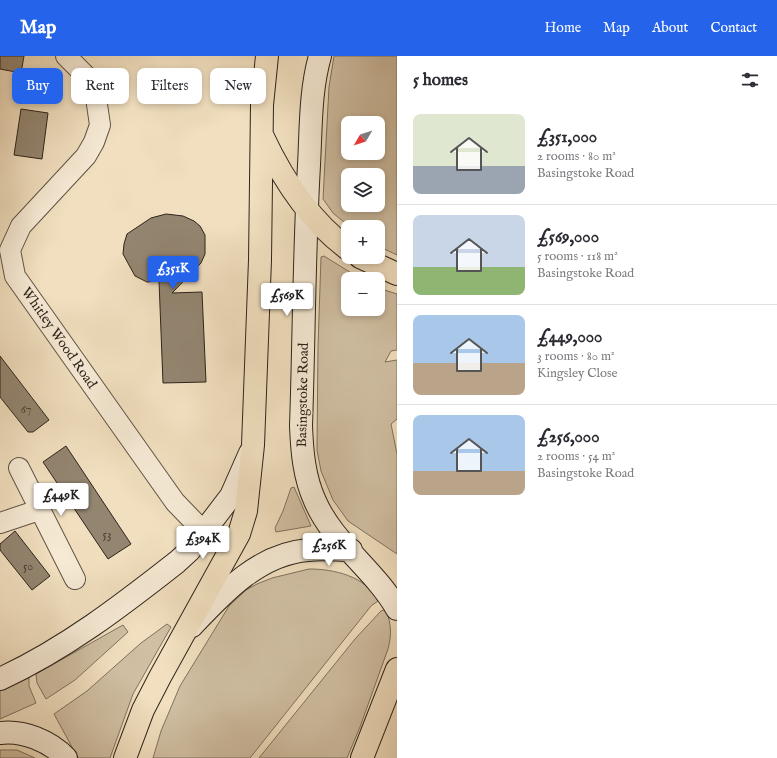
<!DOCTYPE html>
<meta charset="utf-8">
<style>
:root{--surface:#fff;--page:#f2f2f3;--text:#2b2b33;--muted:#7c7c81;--line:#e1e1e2;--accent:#2563eb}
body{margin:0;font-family:"IM FELL English",serif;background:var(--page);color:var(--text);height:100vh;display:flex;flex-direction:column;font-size:15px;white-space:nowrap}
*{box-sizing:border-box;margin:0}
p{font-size:13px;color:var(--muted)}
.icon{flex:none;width:22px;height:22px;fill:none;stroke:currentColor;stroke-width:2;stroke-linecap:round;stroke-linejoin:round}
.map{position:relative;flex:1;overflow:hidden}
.details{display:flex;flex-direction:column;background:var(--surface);width:380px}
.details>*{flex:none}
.top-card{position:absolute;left:12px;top:12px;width:325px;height:36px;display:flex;gap:8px}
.needle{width:26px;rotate:231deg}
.buttons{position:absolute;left:341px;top:60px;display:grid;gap:8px}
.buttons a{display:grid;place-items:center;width:44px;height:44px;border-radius:8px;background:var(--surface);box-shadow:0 2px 6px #0003;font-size:20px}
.price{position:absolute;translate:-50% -34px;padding:0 9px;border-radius:4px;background:#fff;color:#222;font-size:13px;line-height:26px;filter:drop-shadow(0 1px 2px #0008)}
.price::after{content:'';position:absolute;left:50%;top:24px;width:12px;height:9px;margin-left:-6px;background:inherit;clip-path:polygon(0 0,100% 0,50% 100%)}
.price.on{background:var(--accent);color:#fff}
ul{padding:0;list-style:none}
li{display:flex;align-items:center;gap:12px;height:100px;padding:0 16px}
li+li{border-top:1px solid var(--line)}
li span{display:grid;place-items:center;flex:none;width:112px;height:80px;border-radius:8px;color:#555}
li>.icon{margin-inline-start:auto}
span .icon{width:48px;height:48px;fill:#fffc;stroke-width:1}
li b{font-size:17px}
h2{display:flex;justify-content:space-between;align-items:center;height:48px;padding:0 16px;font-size:17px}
.tag{padding:0 14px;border-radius:8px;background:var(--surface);box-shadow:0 2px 6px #0003;font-size:14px;line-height:36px}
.tag.on{background:var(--accent);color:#fff}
header{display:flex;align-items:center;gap:24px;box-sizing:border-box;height:56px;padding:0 20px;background:var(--accent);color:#fff}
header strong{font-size:19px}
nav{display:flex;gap:22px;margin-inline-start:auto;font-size:14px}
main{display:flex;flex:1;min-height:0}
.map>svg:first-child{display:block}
</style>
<header>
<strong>Map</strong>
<nav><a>Home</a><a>Map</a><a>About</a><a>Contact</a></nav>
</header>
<main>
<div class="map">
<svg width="397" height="702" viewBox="0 0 397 702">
<rect width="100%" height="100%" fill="#f1dfbf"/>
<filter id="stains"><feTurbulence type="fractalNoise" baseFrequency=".005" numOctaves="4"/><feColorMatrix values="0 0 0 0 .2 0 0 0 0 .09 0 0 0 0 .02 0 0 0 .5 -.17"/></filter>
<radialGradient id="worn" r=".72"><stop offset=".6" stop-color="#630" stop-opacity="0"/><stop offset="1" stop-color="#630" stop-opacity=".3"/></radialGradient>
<path fill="#d0bfa3" stroke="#7e725f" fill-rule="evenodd" d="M 334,0 L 397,0 L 397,199 L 378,190 L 378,171 L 350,171 L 333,157 L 323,143 L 329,31 ZM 348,67 L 378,67 L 378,97 L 348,97 ZM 348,119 L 378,119 L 378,149 L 348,149 Z
M 324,200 L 361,223 L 348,223 L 348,253 L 378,253 L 378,232 L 397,238 L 397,294 L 391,295 L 385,306 L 397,304 L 397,363 L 391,368 L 397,398 L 397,498 L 348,465 L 333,444 L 321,415 L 317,394 L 318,291 L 321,201 Z
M 294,431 L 311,470 L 276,476 L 275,472 L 283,455 L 291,432 Z
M 309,513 C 334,513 366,520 378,545 L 371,550 L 250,702 L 153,702 L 161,675 L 180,630 L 229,550 L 246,534 L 257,528 L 272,522 Z
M 386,553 C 391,568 392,578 388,593 L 360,671 L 347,702 L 259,702 L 355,583 L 381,555 Z
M 167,568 L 171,571 L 133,638 L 110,702 L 78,702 L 54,658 L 87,635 L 141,587 Z
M 123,569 L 128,576 L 75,624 L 46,643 L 37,627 L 36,618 Z
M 29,621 L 29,630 L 36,647 L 0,663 L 0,634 Z
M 0,694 L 17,694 L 35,702 L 0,702 Z"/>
<path fill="#938570" stroke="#2d241b" d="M 0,0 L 24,0 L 21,17 L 0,13 Z
M 21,53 L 48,57 L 42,103 L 14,99 Z
M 166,158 L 183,160 L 194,165 L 200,170 L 205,179 L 205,198 L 201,207 L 172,237 L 202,236 L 206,326 L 163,327 L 159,225 L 147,226 L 135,220 L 123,198 L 124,188 L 127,178 L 151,162 Z
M 0,300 L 49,364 L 33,376 L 28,376 L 0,341 Z
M 66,390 L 131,488 L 108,503 L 43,406 Z
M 15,475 L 50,520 L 32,534 L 0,494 L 0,488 Z"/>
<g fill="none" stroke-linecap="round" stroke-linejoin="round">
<defs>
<path id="minor" d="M 66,0 L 94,28 L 100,69 L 94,86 L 86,100 L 21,170 L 10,194 L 15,220 L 175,446 L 204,476
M 19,412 L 75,523
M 0,467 L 39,454"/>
<path id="secondary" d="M 320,0 C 310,35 311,73 309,109 C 304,196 304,283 301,370 C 302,395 304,421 315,445 C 333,487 375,514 397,553
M 192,570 C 224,536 259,498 308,494 C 322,492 337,494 351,494
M 0,623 C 65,593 121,550 177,506 L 189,495 L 231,440 L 250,397
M 0,677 C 23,674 50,685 66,702"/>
<path id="trunk" d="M 263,81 C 283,124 309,164 348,193
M 360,201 L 397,218
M 125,702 L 143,654 L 160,621 L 239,478 L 246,455 L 253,389 L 260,204 L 262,49 L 267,0
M 362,702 L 397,613"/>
</defs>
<use href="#minor" stroke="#5e5344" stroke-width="22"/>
<use href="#secondary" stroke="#2d241b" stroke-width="24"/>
<use href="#trunk" stroke="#2d241b" stroke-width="24"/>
<use href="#minor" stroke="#f6ead5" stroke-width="20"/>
<use href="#secondary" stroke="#f6ead5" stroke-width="22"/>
<use href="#trunk" stroke="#f1dfbf" stroke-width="22"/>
</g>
<g text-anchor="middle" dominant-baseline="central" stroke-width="3" stroke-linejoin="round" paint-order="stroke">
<g font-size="12" fill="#463c30">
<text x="26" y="353">67</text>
<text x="107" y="478">53</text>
<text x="28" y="510">50</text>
</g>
<g font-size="14" fill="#2d241b" stroke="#f6ead5">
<text transform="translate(59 282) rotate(55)">Whitley Wood Road</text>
<text transform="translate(303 339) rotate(-89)">Basingstoke Road</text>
</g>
</g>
<rect width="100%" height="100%" filter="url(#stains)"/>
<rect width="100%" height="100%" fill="url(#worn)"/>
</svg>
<div class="buttons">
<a><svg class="needle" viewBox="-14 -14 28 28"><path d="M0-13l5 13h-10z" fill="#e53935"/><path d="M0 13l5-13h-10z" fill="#7c7c81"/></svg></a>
<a><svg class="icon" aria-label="layers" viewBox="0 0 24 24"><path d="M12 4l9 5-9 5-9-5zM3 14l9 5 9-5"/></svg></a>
<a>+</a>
<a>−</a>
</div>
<b class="price on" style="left:173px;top:234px">£351K</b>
<b class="price" style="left:287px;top:261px">£569K</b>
<b class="price" style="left:61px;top:461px">£449K</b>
<b class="price" style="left:203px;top:504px">£394K</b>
<b class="price" style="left:329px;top:511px">£256K</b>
<div class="top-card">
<a class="tag on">Buy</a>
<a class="tag">Rent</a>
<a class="tag">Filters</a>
<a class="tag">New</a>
</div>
</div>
<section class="details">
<h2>5 homes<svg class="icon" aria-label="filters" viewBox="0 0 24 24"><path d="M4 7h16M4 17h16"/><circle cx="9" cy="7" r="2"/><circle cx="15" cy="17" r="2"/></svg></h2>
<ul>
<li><span style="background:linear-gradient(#dfe7d0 65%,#9aa5b1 0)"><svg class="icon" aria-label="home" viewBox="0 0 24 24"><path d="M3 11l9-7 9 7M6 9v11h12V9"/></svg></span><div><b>£351,000</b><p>2 rooms · 80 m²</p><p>Basingstoke Road</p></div></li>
<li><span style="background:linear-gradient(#c9d6e8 65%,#8fb573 0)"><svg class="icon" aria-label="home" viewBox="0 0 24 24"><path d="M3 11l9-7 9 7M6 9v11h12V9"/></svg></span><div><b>£569,000</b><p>5 rooms · 118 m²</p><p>Basingstoke Road</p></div></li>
<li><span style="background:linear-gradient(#a9c7e8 60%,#b9a48a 0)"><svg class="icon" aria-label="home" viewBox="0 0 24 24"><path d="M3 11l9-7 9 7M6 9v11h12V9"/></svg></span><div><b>£449,000</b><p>3 rooms · 80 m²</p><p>Kingsley Close</p></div></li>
<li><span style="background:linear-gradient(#a9c7e8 70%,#b9a48a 0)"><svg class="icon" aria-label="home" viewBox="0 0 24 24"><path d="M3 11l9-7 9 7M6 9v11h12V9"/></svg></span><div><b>£256,000</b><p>2 rooms · 54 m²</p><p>Basingstoke Road</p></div></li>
</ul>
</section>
</main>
